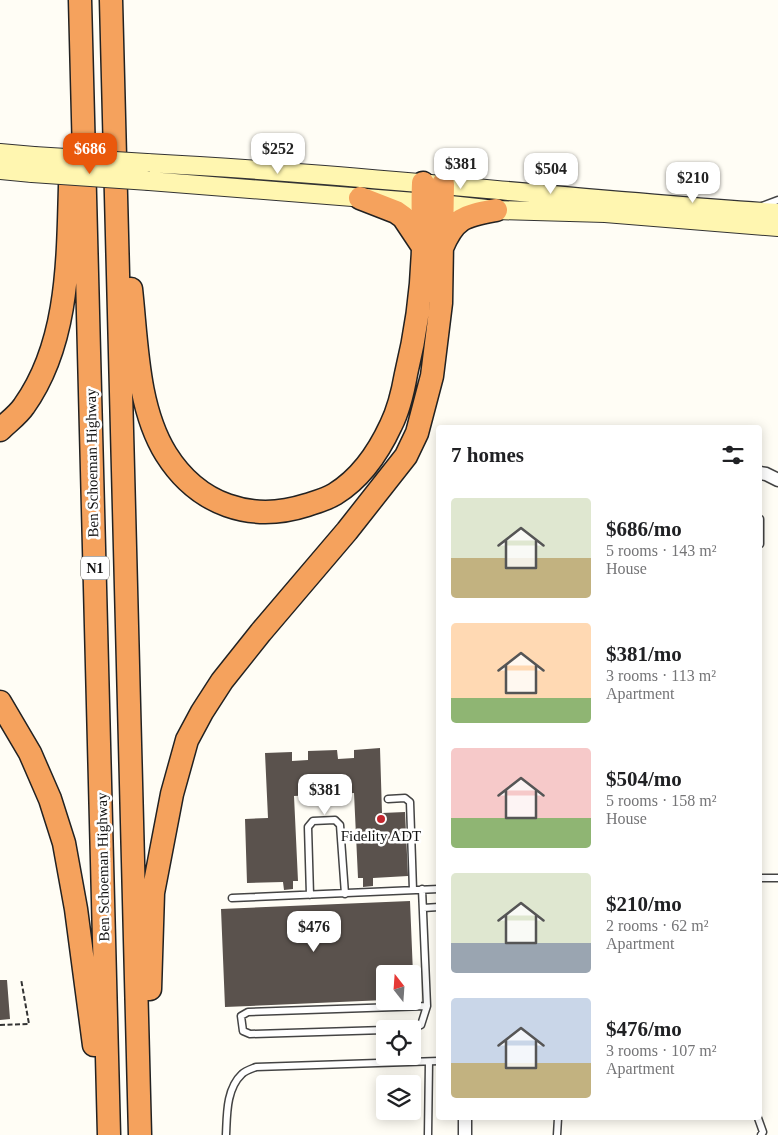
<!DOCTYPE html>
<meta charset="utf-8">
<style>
:root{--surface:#fff;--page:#f6f6f6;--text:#202124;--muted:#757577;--accent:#ea580c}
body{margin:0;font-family:"Times New Roman",serif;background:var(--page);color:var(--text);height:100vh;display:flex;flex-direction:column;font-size:19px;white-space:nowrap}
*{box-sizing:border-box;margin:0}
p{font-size:16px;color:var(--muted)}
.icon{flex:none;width:28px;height:28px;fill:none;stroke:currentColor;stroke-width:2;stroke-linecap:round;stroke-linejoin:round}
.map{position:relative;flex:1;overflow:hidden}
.panel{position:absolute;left:436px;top:425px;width:326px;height:695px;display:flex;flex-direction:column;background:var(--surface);border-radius:5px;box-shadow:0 2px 12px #0003}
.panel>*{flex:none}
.needle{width:32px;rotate:343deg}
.fabs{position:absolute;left:376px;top:965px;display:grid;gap:10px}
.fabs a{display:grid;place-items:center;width:45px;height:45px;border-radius:5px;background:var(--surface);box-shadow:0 2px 12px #0003;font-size:25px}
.price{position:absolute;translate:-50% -42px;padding:0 11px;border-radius:10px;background:#fff;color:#222;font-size:16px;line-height:32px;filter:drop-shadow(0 1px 2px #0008)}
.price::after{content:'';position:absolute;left:50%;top:30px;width:15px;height:11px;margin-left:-8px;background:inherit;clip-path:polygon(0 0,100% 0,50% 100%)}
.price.on{background:var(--accent);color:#fff}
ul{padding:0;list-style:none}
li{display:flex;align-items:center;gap:15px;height:125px;padding:0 15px}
li span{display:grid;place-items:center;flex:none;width:140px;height:100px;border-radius:5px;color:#555}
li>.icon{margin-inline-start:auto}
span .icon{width:60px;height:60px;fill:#fffc;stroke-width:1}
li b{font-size:21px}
h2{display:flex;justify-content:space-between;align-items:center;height:60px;padding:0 15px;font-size:21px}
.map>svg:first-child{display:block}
</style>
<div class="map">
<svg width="778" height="1135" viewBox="0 0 778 1135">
<rect width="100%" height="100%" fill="#fffdf5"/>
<path fill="#5a524d" d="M 380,748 L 382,813 L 405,812 L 408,876 L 373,878 L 373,886 L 363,887 L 363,878 L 358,878 L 354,793 L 294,796 L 298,881 L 293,881 L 293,889 L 284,890 L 283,882 L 247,883 L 245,819 L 268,818 L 265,753 L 292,752 L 292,761 L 308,760 L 308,751 L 337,750 L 338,759 L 354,758 L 354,750 Z
M 410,901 L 413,974 L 385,974 L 385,1000 L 225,1007 L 221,909 Z
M 0,980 L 7,980 L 10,1019 L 0,1020 Z"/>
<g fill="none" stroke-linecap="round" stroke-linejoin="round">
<defs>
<path id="service" d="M 762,206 L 778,200
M 760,519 L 760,544
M 388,799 L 405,798 L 410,802 L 413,890
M 760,878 L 778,878
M 310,895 L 308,827 L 313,821 L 335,820 L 340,825 L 345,894
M 232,898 L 439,889
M 423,908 L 439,907
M 412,1029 L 421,1025 L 427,1006 L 422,889
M 385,1030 L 250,1034 L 243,1031 L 241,1016 L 248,1012 L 427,1006
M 758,1118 L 763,1132 L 761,1135
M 226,1135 C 227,1115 226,1089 242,1074 C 245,1071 251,1069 256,1067 L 439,1061
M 428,1135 L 429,1062
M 557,1135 L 558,1118"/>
<path id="minor" d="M 760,473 L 766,474 L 778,480
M 465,1135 L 465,1118"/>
<path id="secondary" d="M 0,153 L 34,156
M 147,163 C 358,174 568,199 778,213
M 0,170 L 32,173
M 149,181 L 441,204 L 496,210 L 605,213 L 778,227"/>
<path id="motorway" d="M 80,0 L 109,1135
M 111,0 L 140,1135
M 360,198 L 396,212 L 403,217 L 423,247
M 442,248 C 455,217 465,216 496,210
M 131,289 C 137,343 137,407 166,454 C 198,505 251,523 307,505 C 316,502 327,499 335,494 C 361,478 379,451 391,425 C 399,409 403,391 406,374 C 416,333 422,290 423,247 C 423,226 422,204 423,183
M 0,430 C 8,422 18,415 24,406 C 74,336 67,241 71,159
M 0,702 L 30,753 L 50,799 L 64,843 L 76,909 L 94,1045
M 150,989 L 153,893 L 172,794 L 187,740 L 202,712 L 222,681 L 261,632 L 347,531 L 406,456 L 417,433 L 432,376 L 441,303 L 443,184"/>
</defs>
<use href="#service" stroke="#444" stroke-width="9"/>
<use href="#minor" stroke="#444" stroke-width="15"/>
<use href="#secondary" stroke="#333" stroke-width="20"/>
<use href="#motorway" stroke="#222" stroke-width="25"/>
<path stroke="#333" stroke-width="2" stroke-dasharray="5 2.5" stroke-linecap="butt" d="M 0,1025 L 29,1024 L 21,979"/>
<use href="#service" stroke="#fff" stroke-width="6"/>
<use href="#minor" stroke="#fff" stroke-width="12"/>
<use href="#secondary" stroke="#fff6b0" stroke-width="18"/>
<use href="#motorway" stroke="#f5a25d" stroke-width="22"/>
<defs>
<path id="secondary-bridge" d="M 34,156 L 147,163
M 32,173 L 149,181"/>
</defs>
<use href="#secondary-bridge" stroke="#333" stroke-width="20" stroke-linecap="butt"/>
<use href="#secondary-bridge" stroke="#fff6b0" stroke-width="18"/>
</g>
<circle fill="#c4262e" stroke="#fff" stroke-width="2" cx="381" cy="819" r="5"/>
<g text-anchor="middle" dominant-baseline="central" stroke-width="5" stroke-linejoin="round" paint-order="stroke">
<rect fill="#fff" stroke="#585858" stroke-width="1" x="81" y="556.5" width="28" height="23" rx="4"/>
<g font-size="14" font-weight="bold" fill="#111">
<text x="95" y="568">N1</text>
</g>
<g font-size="15" fill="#111" stroke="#fff">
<text transform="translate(92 463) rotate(-91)">Ben Schoeman Highway</text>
<text transform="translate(103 867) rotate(-91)">Ben Schoeman Highway</text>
</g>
<g font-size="15" fill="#111" stroke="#fff">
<text x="381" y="836">Fidelity ADT</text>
</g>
</g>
</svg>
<div class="fabs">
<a><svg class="needle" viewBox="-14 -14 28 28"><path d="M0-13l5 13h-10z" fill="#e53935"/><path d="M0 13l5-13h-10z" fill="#757577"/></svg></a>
<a><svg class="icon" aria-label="locate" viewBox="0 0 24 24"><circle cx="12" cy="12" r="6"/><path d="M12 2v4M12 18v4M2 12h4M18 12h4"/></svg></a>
<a><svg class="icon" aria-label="layers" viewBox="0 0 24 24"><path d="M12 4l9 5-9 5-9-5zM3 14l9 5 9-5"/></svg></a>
</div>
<b class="price on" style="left:90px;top:175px">$686</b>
<b class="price" style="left:278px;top:175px">$252</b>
<b class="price" style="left:461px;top:190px">$381</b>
<b class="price" style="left:551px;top:195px">$504</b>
<b class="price" style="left:693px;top:204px">$210</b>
<b class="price" style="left:325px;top:816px">$381</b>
<b class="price" style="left:314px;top:953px">$476</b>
<section class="panel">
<h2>7 homes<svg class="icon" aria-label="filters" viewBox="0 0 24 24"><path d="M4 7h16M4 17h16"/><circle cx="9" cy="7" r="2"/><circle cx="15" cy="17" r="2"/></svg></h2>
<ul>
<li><span style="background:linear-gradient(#dfe7d0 60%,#c2b280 0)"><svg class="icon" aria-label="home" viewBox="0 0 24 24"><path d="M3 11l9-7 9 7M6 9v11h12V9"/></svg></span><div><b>$686/mo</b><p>5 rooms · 143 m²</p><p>House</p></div></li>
<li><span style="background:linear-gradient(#ffd9b3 75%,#8fb573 0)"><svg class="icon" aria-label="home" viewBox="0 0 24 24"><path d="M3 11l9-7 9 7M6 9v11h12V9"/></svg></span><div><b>$381/mo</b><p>3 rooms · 113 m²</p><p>Apartment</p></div></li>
<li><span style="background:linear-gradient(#f6c9c9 70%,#8fb573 0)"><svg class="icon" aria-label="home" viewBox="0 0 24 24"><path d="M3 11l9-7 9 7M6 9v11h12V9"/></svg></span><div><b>$504/mo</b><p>5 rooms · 158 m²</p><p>House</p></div></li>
<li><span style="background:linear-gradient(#dfe7d0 70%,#9aa5b1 0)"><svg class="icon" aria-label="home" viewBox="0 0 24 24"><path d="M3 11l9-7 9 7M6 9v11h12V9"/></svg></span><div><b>$210/mo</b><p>2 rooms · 62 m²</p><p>Apartment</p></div></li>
<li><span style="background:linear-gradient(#c9d6e8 65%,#c2b280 0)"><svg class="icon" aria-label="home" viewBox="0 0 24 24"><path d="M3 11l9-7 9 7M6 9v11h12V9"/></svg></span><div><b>$476/mo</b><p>3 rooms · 107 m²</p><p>Apartment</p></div></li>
</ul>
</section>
</div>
